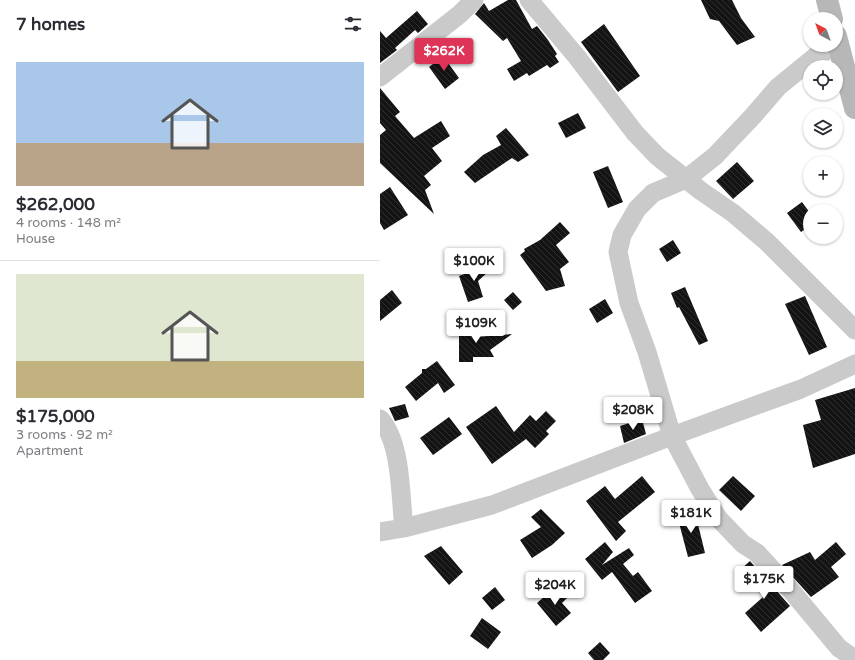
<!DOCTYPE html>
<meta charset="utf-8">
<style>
:root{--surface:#fff;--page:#f7f7f7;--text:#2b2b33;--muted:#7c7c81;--line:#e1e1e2;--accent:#de3457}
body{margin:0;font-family:"Varela Round",sans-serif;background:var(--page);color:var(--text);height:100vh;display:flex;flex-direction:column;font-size:15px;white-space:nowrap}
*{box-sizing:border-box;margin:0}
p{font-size:13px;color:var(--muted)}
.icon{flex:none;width:22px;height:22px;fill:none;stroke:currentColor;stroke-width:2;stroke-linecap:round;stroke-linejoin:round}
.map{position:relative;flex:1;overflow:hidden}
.sheet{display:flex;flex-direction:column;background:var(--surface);width:380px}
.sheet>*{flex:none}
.needle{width:26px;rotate:319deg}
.controls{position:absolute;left:423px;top:12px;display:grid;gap:8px}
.controls a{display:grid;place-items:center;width:40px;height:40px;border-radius:50%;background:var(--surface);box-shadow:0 1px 3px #0004;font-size:20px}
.price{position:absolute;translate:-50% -34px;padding:0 9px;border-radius:4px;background:#fff;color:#222;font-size:13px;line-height:26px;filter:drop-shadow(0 1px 2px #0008)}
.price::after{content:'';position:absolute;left:50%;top:24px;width:12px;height:9px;margin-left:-6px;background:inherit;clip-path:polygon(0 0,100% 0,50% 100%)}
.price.current{background:var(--accent);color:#fff}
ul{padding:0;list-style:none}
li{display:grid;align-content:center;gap:8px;height:212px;padding:0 16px}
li+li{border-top:1px solid var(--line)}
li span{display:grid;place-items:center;height:124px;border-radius:0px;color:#555}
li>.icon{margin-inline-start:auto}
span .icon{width:72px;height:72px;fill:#fffc;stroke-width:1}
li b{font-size:17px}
h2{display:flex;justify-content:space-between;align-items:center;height:48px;padding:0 16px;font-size:17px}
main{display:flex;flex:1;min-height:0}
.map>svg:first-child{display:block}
</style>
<main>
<section class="sheet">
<h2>7 homes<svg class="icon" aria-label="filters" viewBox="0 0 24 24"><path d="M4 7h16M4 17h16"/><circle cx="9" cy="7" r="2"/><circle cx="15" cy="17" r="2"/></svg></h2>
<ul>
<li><span style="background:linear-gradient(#a9c7e8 65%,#b9a48a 0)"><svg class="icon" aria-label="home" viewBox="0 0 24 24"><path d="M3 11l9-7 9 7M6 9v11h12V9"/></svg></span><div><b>$262,000</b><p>4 rooms · 148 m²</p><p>House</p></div></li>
<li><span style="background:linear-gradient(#dfe7d0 70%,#c2b280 0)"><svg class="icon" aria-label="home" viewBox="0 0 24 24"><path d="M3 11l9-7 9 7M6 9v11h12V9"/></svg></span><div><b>$175,000</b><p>3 rooms · 92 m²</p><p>Apartment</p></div></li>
</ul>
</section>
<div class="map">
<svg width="475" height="660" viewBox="0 0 475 660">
<defs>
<pattern id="building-back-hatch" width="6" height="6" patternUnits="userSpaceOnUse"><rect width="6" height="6" fill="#141414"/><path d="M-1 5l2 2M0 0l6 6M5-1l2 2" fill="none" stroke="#2e2e2e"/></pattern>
</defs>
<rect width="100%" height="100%" fill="#fff"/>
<path fill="url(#building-back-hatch)" d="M 128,0 L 136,0 L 152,29 L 157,26 L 168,40 L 177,54 L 175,56 L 179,62 L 170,68 L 167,65 L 149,76 L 147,73 L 134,81 L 127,69 L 141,61 L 127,38 L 123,41 L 95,14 L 104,3 L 109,11 Z
M 321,0 L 352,0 L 361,18 L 375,37 L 357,45 L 339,21 L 330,19 Z
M 37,11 L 48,24 L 38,33 L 35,30 L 15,48 L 17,50 L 0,63 L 0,31 L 6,38 Z
M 224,24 L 260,76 L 238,92 L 201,42 Z
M 63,56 L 79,78 L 65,89 L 49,67 Z
M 0,88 L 20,112 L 15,116 L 34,138 L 61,121 L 70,136 L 52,148 L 62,161 L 44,176 L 51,185 L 45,190 L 54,214 L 0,163 L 0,135 L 6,130 L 0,123 Z
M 198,113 L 206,128 L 186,138 L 178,123 Z
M 126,128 L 149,155 L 138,162 L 132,158 L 95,183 L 84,172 L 103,155 L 121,145 L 116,136 Z
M 357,162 L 374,181 L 353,199 L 336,181 Z
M 228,166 L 243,202 L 228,208 L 213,172 Z
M 10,187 L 28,215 L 4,230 L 0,223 L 0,194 Z
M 422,202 L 430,213 L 430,226 L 421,232 L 407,213 Z
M 180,222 L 190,233 L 176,245 L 189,262 L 180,269 L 185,286 L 166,291 L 140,255 L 145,251 L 144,249 L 160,240 Z
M 293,240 L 301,253 L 287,262 L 279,249 Z
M 120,261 L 98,281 L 103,297 L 88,302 L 79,276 Z
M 305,287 L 328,341 L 319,345 L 299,307 L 297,308 L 291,293 Z
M 12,290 L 22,303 L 0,321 L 0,300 Z
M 133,292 L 142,302 L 133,310 L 124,300 Z
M 425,296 L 447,347 L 429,355 L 405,304 Z
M 225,299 L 233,313 L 217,323 L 209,309 Z
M 79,326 L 97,326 L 97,337 L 132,334 L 110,350 L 114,357 L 93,357 L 93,362 L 79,362 Z
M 57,361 L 75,385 L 64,393 L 58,383 L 36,401 L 25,387 L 42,373 L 42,369 L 46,369 Z
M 475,388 L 475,454 L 433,468 L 423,425 L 441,420 L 435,400 Z
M 25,404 L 29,417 L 15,421 L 9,408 Z
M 116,406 L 134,432 L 150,415 L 156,421 L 166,411 L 176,421 L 166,431 L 169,434 L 155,448 L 146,439 L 112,464 L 86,427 Z
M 69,417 L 82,434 L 53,455 L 40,438 Z
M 262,419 L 266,434 L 244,443 L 240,426 Z
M 262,476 L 275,492 L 238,522 L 246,531 L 236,541 L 206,501 L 225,486 L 235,499 Z
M 353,476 L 375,496 L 361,511 L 339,490 Z
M 314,508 L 325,553 L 308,557 L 298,519 Z
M 161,509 L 185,533 L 172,545 L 152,558 L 140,540 L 161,527 L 151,517 Z
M 225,542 L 233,552 L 222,565 L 249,548 L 254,555 L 243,564 L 253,576 L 258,572 L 272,591 L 255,603 L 232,572 L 222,580 L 205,559 Z
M 456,542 L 466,554 L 451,567 L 459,577 L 431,597 L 402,565 L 430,552 L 435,560 Z
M 61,546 L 83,572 L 69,585 L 44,556 Z
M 370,561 L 410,606 L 381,632 L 365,613 L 383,597 L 361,569 Z
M 176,586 L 187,598 L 182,603 L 191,613 L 176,626 L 157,603 Z
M 115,587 L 125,600 L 112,610 L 102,598 Z
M 102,618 L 121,632 L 108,649 L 90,636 Z
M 220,642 L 230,653 L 223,660 L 214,660 L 208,653 Z"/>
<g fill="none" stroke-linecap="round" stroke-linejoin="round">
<path stroke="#cacaca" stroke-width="19" d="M 149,0 L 197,57 L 255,133 L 277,156 L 321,191 L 353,213 L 387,242 L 475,330
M 458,45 L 436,56 L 398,87 L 373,116 L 335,156 L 306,179 L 273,193 L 257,209 L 242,235 L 238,252 L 249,303 L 267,352 L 292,436 L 320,489 L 338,518 L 363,544 L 377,553 L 409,588 L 459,648 L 475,659
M 0,77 L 80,14 L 94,0
M 0,419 C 22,443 20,496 24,528
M 0,532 L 24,528 L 112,505 L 292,436 L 421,389 L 475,364"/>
<path stroke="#b7b7b7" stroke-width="22" d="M 447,0 L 452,19
M 456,36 L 475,108"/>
</g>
</svg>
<div class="controls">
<a><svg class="needle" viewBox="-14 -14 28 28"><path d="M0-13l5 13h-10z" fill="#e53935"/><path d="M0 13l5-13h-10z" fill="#7c7c81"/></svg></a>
<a><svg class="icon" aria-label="locate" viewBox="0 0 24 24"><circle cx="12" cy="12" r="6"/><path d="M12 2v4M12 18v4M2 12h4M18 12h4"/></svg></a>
<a><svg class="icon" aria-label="layers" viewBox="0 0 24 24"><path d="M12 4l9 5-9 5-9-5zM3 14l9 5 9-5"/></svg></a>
<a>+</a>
<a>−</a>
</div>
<b class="price current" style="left:64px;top:72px">$262K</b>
<b class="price" style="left:94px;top:282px">$100K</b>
<b class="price" style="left:96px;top:344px">$109K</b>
<b class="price" style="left:253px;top:431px">$208K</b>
<b class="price" style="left:311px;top:534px">$181K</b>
<b class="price" style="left:384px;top:600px">$175K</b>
<b class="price" style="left:175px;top:606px">$204K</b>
</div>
</main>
